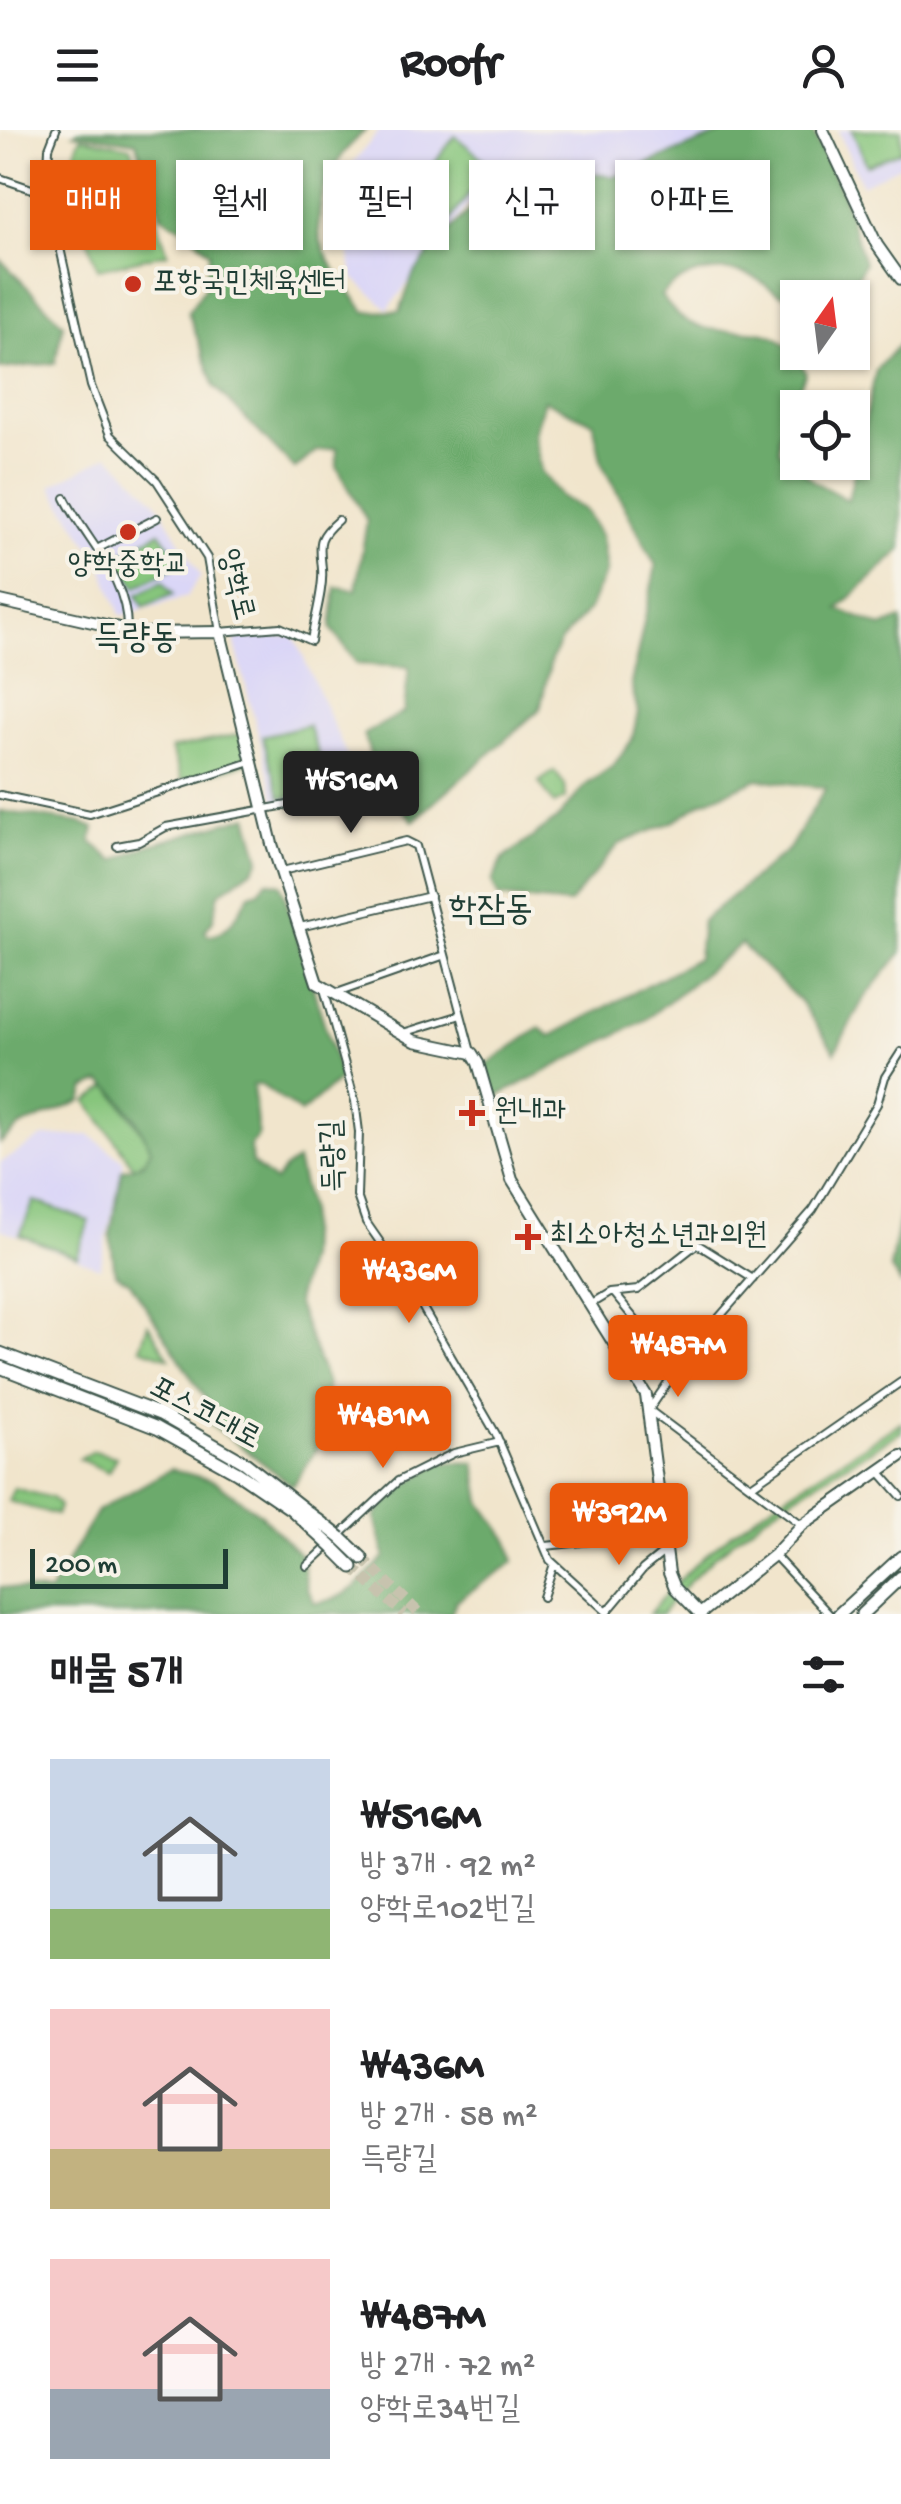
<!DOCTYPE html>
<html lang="ko">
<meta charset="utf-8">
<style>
:root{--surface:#fff;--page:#f6f6f6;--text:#202124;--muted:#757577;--accent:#ea580c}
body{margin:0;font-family:"Gochi Hand","Poor Story",sans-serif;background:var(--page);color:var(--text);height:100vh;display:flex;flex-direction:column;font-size:38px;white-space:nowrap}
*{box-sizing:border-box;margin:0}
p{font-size:32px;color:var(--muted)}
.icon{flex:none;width:55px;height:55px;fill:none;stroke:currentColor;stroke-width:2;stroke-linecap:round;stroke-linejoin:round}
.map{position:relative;height:1484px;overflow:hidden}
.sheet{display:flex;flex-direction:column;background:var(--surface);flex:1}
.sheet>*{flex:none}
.top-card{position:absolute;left:30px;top:30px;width:842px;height:90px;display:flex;gap:20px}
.needle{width:65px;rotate:14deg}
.buttons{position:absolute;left:780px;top:150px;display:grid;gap:20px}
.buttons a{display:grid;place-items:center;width:90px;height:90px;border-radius:0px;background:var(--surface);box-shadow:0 2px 8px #0004;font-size:50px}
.scale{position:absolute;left:30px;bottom:25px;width:198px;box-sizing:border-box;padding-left:10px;border:5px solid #1f3d34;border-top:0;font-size:28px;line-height:35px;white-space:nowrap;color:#1f3d34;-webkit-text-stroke:8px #f7f3e8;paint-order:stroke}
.price{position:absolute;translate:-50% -85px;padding:0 22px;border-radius:10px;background:var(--accent);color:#fff;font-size:32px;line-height:65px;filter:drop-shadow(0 2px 5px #0008)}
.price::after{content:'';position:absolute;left:50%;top:60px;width:30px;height:22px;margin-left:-15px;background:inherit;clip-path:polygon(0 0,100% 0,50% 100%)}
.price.on{background:#222;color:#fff}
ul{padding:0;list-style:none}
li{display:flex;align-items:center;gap:30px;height:250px;padding:0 50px}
li span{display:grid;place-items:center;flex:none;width:280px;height:200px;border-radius:0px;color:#555}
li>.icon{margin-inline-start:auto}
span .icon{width:120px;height:120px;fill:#fffc;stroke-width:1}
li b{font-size:42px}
h2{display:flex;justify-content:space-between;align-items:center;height:120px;padding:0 50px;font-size:42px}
.chip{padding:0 35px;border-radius:0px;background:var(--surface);box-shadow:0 2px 8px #0004;font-size:35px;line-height:90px}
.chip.on{background:var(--accent);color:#fff}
header{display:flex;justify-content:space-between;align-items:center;height:130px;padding:0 50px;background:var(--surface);font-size:45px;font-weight:700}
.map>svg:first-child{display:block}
</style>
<header><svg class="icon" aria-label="menu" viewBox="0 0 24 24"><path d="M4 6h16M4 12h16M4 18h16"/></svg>Roofr<svg class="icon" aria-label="person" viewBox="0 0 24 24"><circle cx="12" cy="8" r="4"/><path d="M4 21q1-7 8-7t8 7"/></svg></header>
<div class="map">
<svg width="901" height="1484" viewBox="0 0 901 1484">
<rect width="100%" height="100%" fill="#f7f3e8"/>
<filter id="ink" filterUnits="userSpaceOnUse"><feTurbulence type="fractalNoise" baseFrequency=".01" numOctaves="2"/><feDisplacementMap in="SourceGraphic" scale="20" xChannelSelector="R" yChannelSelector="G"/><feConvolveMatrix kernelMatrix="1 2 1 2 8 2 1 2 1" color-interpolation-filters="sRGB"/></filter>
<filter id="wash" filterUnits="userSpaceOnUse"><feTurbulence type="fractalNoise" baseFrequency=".0048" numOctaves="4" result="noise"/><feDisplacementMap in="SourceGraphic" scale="40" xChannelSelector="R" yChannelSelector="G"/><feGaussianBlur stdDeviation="2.25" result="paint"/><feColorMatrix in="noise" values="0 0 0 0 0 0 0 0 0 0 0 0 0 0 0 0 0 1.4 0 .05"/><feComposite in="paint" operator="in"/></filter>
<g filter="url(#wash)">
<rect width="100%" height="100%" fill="#f1e5cc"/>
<path fill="#dad6f7" d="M 380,0 L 711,0 L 715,6 L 614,47 L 587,43 L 567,28 L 512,37 L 472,70 L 388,179 L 354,148 L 339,81 L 347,40 Z
M 838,0 L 901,0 L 901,35 L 862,55 Z
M 109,325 L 156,371 L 201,446 L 186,467 L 121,486 L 101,434 L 51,356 Z
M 294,506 L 361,658 L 276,673 L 234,509 Z
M 90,1005 L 124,1031 L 100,1138 L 0,1099 L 0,1033 L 43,1007 Z"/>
<path fill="#86c57c" stroke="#528158" stroke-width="2.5" d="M 852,0 L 901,0 L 901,21 L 867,35 Z
M 455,6 L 490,35 L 443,100 L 407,68 Z
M 81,7 L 131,17 L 168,123 L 98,139 C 85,99 60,46 81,7 Z
M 160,402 L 182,433 L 136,457 L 116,426 Z
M 163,451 L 173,464 L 144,477 L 137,465 Z
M 308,595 L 332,661 L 281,668 L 262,606 Z
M 242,604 L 251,632 L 182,651 L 171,619 Z
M 554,641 L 565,655 L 566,668 L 554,674 L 539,652 Z
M 109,956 L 156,1021 L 134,1037 L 87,971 Z
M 34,1071 L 89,1091 L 77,1127 L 20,1105 Z
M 148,1194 L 169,1228 L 140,1218 Z
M 901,1292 L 901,1302 C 806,1359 732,1396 661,1484 L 649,1484 C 720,1396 809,1353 901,1292 Z
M 93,1321 L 116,1327 L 108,1342 L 79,1329 Z
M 14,1358 L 52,1368 L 59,1376 L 56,1385 L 8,1371 Z"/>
<path fill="#6caa6c" stroke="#467450" stroke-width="2.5" d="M 78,0 L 366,0 C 336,24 314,65 320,106 C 323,130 351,161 365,182 L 400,181 L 413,145 L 438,112 L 495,55 L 587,43 L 614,47 L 731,0 L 812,0 L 842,63 L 864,133 L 854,154 C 834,160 805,171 784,165 C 771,162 761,149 749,145 C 718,135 682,142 661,166 C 668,174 675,184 683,189 C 736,219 771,173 806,243 L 779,305 L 779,321 L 815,352 L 848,370 L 876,240 L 901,212 L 901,420 L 838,479 L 881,497 L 901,489 L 901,823 L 863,870 L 835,922 L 800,871 L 741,814 L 645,890 L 492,969 L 486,935 L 540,898 L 551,906 L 698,828 L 702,791 L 789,719 L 826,658 L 758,649 L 702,672 L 675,691 L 619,714 L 569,774 L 499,767 L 492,752 L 503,729 L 557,689 L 586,655 L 613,636 L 632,610 L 638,582 L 631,554 L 656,436 L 602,334 L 593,292 L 544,270 L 534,304 L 541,341 L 561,367 L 585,380 L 601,407 L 606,440 L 589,479 L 560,512 L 551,530 L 540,579 L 413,691 L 377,649 L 364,604 L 404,582 L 409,537 L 357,534 L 331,498 L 336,457 L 356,460 L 367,391 L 337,337 L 337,318 L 316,321 L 295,339 L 215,257 L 188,182 L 205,157 L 210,122 L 189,102 L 161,86 L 136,12 L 74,3 Z
M 0,129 L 63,194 L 55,233 L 0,239 Z
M 0,681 L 82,693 L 94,698 L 91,712 L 114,731 L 147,716 L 248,686 L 260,729 L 254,738 L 219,763 L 213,790 L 205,801 L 208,805 C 231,804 238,781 250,764 L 259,761 L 267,751 L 281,754 L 341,948 L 301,983 L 261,955 L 253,955 L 258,1006 L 250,1016 L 252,1033 L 275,1052 L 285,1038 L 297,1031 L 309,1080 L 307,1128 L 296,1172 L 326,1251 L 330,1297 L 293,1356 L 206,1290 L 208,1273 L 130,1152 L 115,1143 L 110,1105 L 122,1040 L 143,1034 L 151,1019 L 135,988 L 114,961 L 101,952 L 86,958 L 82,971 L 21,996 L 0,1013 Z
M 901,1079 L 901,1154 L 890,1138 Z
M 441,1332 L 475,1333 L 481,1372 L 509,1411 L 514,1432 L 456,1471 L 451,1484 L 0,1484 L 0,1457 L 49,1463 L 97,1381 L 171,1339 L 214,1351 L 259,1383 L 302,1427 L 307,1458 L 315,1473 C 348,1469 364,1450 385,1427 L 375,1387 L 390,1365 Z"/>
</g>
<g filter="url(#ink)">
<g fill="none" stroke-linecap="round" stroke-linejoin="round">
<path stroke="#c7c3ae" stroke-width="11" stroke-dasharray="11 5.5" stroke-linecap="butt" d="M 362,1428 L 420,1484
M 352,1437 L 404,1484"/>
<defs>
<path id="street" d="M 56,0 L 49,18 L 47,60 L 91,256 L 110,305 L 157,351 L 207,428 L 220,502 L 280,497 L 311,511 C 314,490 324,459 322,439 C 320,414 316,409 338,390
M 0,48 L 49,65
M 65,368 C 87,413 128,447 127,500
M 97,419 L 157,388
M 0,665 L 90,684 L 251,632
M 117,716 L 139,712 L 166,697 L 337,666
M 282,741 L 406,711 L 416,716 L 471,922
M 300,797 L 430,766
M 324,859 L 355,971 L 359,1002 L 357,1066 L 366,1092 L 409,1154 L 496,1304 L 550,1430 L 607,1482
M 334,864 L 445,825
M 403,903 L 461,885
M 613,1163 L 676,1239
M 591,1174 L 609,1163 L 638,1160 L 697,1114 L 753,1149
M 879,1341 L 901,1366
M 751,1356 L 901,1252
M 801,1394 L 649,1280 L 688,1223 L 813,1080 L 877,974 L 885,947 L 901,922
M 546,1416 L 662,1403
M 774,1425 L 829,1484
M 307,1436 L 398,1351 L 454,1323 L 500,1312
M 543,1467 L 554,1434
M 607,1482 L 643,1439 L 664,1422"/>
<path id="secondary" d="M 823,0 L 877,115 L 901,149
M 0,471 L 141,503 L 220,502 L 272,714 L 317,853 L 415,911 L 472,923 L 478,933 L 512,1050 L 646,1265 L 669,1443 L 675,1458 L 700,1484
M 700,1484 L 774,1425 L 802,1395 L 901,1326"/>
<path id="primary" d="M 0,1223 L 160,1284 L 244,1332
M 0,1237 L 157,1298 L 238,1343
M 341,1408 L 362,1428
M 333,1418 L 352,1437
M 839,1484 L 901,1427
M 862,1484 L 901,1447"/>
</defs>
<use href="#street" stroke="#3e564b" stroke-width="10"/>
<use href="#secondary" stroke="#3e564b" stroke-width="14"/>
<use href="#primary" stroke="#3e564b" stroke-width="15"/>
<use href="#street" stroke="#fff" stroke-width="6"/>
<use href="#secondary" stroke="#fff" stroke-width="10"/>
<use href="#primary" stroke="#fff" stroke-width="11"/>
<defs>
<path id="primary-bridge" d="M 244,1332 L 341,1408
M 238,1343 L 291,1379 L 333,1418"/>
</defs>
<use href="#primary-bridge" stroke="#3e564b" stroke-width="15" stroke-linecap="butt"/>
<use href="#primary-bridge" stroke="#fff" stroke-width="11"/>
</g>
</g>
<g fill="#c8321e" stroke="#f7f3e8" stroke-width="4">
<circle cx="133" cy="154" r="10"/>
<circle cx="128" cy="402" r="10"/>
<path d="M467 968h10v10h10v10h-10v10h-10v-10h-10v-10h10z"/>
<path d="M523 1092h10v10h10v10h-10v10h-10v-10h-10v-10h10z"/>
</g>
<g text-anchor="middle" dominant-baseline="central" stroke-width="8" stroke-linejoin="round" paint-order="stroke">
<g font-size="30" fill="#1f3d34" stroke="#f7f3e8" text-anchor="start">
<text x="153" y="154">포항국민체육센터</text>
<text x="128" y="436" text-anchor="middle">양학중학교</text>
<text x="494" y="983">원내과</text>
<text x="550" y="1107">최소아청소년과의원</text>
</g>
<g font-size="30" fill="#1f3d34" stroke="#f7f3e8">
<text transform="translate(234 455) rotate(76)">양학로</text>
<text transform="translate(335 1026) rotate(-92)">득량길</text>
<text transform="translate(204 1285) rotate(28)">포스코대로</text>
</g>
<g font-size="35" fill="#1f3d34" stroke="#f7f3e8">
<text x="136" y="510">득량동</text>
<text x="491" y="782">학잠동</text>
</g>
</g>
</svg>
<div class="buttons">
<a><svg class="needle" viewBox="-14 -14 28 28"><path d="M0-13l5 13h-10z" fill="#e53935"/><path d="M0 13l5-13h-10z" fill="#757577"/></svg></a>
<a><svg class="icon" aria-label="locate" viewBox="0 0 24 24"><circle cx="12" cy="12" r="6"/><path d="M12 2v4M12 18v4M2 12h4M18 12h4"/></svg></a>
</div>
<div class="scale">200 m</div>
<b class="price on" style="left:351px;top:706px">₩516M</b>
<b class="price" style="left:409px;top:1196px">₩436M</b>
<b class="price" style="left:678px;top:1270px">₩487M</b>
<b class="price" style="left:383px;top:1341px">₩481M</b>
<b class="price" style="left:619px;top:1438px">₩392M</b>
<div class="top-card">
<a class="chip on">매매</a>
<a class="chip">월세</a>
<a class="chip">필터</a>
<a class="chip">신규</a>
<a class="chip">아파트</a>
</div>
</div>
<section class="sheet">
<h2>매물 5개<svg class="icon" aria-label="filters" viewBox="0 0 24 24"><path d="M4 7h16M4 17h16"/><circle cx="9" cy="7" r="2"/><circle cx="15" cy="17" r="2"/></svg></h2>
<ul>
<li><span style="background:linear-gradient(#c9d6e8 75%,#8fb573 0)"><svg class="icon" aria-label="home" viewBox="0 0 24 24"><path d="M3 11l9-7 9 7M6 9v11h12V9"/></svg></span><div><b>₩516M</b><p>방 3개 · 92 m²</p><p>양학로102번길</p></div></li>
<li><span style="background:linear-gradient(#f6c9c9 70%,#c2b280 0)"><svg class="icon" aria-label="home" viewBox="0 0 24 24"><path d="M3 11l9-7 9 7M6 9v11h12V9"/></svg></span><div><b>₩436M</b><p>방 2개 · 58 m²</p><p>득량길</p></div></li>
<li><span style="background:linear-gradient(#f6c9c9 65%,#9aa5b1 0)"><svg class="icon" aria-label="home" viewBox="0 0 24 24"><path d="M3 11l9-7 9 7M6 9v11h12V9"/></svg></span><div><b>₩487M</b><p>방 2개 · 72 m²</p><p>양학로34번길</p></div></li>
</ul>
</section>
